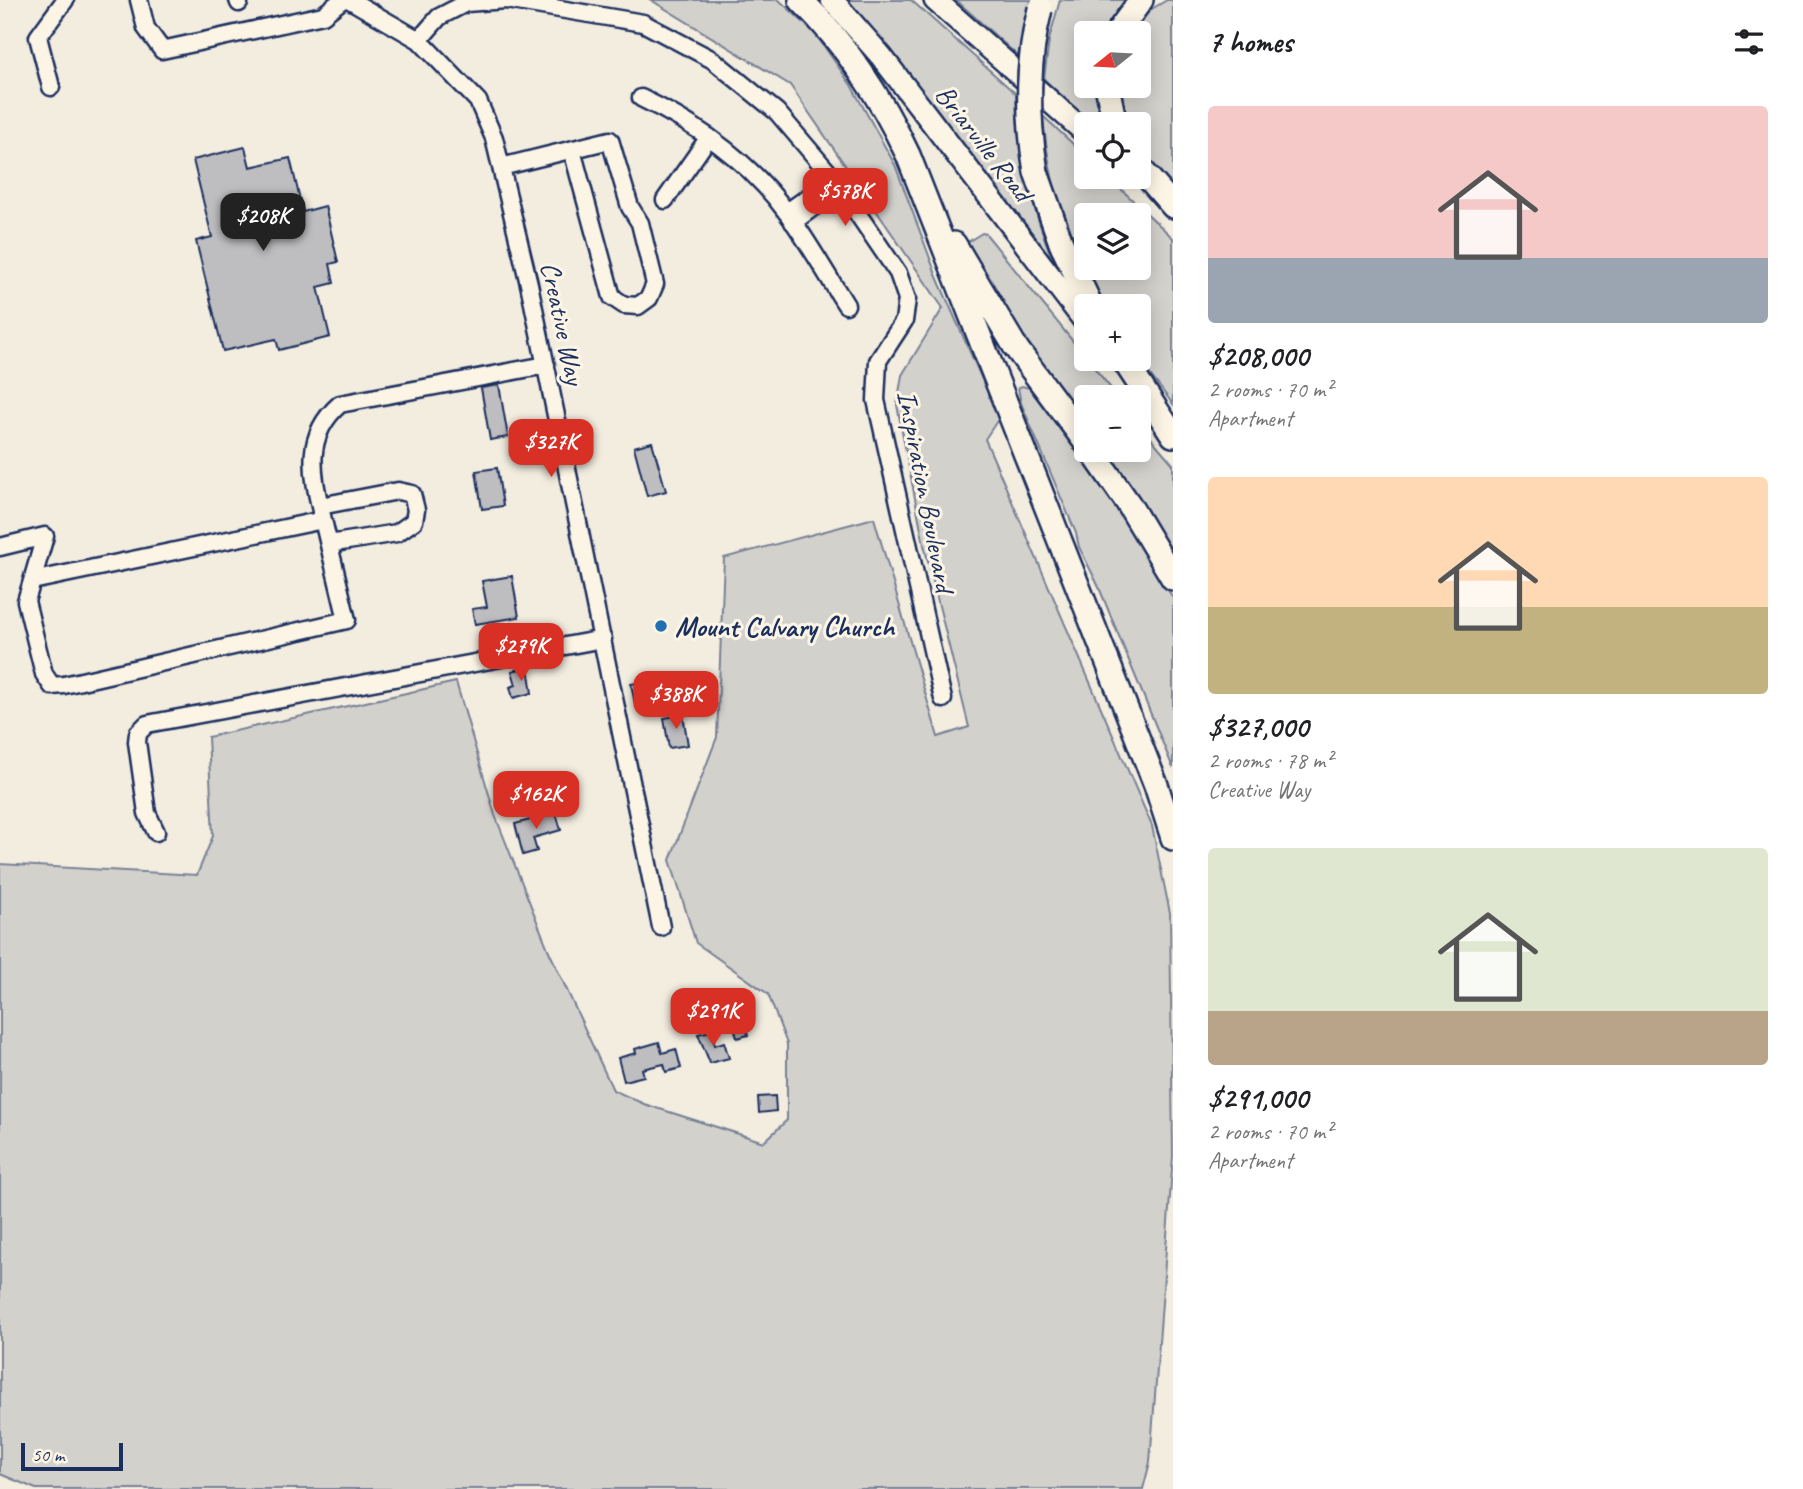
<!DOCTYPE html>
<meta charset="utf-8">
<style>
:root{--surface:#fff;--page:#f6f6f6;--text:#202124;--muted:#757577;--accent:#d93025}
body{margin:0;font-family:Caveat,sans-serif;background:var(--page);color:var(--text);height:100vh;display:flex;flex-direction:column;font-size:26px;white-space:nowrap}
*{box-sizing:border-box;margin:0}
p{font-size:23px;color:var(--muted)}
.icon{flex:none;width:38px;height:38px;fill:none;stroke:currentColor;stroke-width:2;stroke-linecap:round;stroke-linejoin:round}
.map{position:relative;flex:1;overflow:hidden}
.sheet{display:flex;flex-direction:column;background:var(--surface);width:630px}
.sheet>*{flex:none}
.needle{width:46px;rotate:252deg}
.controls{position:absolute;left:1074px;top:21px;display:grid;gap:14px}
.controls a{display:grid;place-items:center;width:77px;height:77px;border-radius:7px;background:var(--surface);box-shadow:0 4px 18px #0003;font-size:35px}
.scale{position:absolute;left:21px;bottom:18px;width:102px;box-sizing:border-box;padding-left:7px;border:4px solid #1b2f5e;border-top:0;font-size:19px;line-height:24px;white-space:nowrap;color:#1b2f5e;-webkit-text-stroke:5px #fcf5e5;paint-order:stroke}
.price{position:absolute;translate:-50% -60px;padding:0 16px;border-radius:14px;background:var(--accent);color:#fff;font-size:23px;line-height:46px;filter:drop-shadow(0 2px 4px #0008)}
.price::after{content:'';position:absolute;left:50%;top:42px;width:21px;height:16px;margin-left:-10px;background:inherit;clip-path:polygon(0 0,100% 0,50% 100%)}
.price.on{background:#222;color:#fff}
ul{padding:0;list-style:none}
li{display:grid;align-content:center;gap:14px;height:371px;padding:0 35px}
li span{display:grid;place-items:center;height:217px;border-radius:7px;color:#555}
li>.icon{margin-inline-start:auto}
span .icon{width:126px;height:126px;fill:#fffc;stroke-width:1}
li b{font-size:30px}
h2{display:flex;justify-content:space-between;align-items:center;height:84px;padding:0 35px;font-size:30px}
main{display:flex;flex:1;min-height:0}
.map>svg:first-child{display:block}
</style>
<main>
<div class="map">
<svg width="1173" height="1489" viewBox="0 0 1173 1489">
<rect width="100%" height="100%" fill="#f3ede0"/>
<filter id="ink" filterUnits="userSpaceOnUse"><feTurbulence type="fractalNoise" baseFrequency=".0143" numOctaves="2"/><feDisplacementMap in="SourceGraphic" scale="14" xChannelSelector="R" yChannelSelector="G"/><feConvolveMatrix kernelMatrix="1 2 1 2 8 2 1 2 1" color-interpolation-filters="sRGB"/></filter>
<g filter="url(#ink)">
<path fill="#d3d1cc" stroke="#778095" stroke-width="2" fill-rule="evenodd" d="M 651,0 L 779,0 L 814,32 L 851,85 L 895,165 L 937,277 L 999,418 L 985,439 L 1152,826 L 1170,913 L 1173,1156 L 1150,1462 L 1143,1489 L 36,1489 L 0,1474 L 0,864 L 197,875 L 213,836 L 208,737 L 456,682 L 495,815 L 548,949 L 613,1090 L 644,1104 L 764,1142 L 787,1120 L 787,1044 L 768,994 L 696,943 L 670,860 L 717,737 L 724,558 L 874,518 L 938,737 L 969,727 L 924,545 L 897,405 L 902,375 L 943,308 L 790,85 Z
M 839,0 L 911,0 L 1016,94 C 1017,157 1033,211 1056,269 Z
M 956,0 L 1031,0 L 1018,56 Z
M 1060,0 L 1132,0 L 1107,33 L 1087,33 L 1087,86 L 1097,86 L 1104,124 L 1091,123 L 1044,79 L 1049,40 Z
M 1167,0 L 1173,0 L 1173,187 C 1147,165 1139,160 1139,124 L 1125,124 L 1117,86 L 1139,86 L 1139,33 L 1131,33 L 1150,10 Z
M 1043,116 L 1087,157 L 1087,177 L 1108,177 L 1173,238 L 1173,404 L 1138,359 L 1139,306 L 1104,306 C 1067,240 1050,192 1043,116 ZM 1087,215 L 1139,215 L 1139,268 L 1087,268 Z
M 982,233 L 986,234 L 1118,397 L 1087,397 L 1087,431 L 1025,347 L 966,243 Z
M 1022,386 L 1029,388 L 1111,497 L 1173,598 L 1173,768 L 1098,585 L 1079,547 L 1076,533 L 1021,403 L 1018,388 Z
M 1139,424 L 1173,464 L 1173,557 L 1101,450 L 1139,450 Z"/>
<path fill="#bebec0" stroke="#1b2f5e" stroke-width="2" d="M 245,147 L 250,167 L 290,158 L 303,212 L 325,206 L 338,262 L 330,264 L 334,283 L 318,287 L 330,337 L 279,350 L 276,339 L 223,351 L 196,241 L 212,237 L 193,160 Z
M 499,385 L 508,437 L 490,440 L 481,388 Z
M 652,442 L 666,491 L 647,496 L 634,447 Z
M 497,468 L 503,506 L 482,509 L 476,471 Z
M 512,576 L 519,617 L 475,624 L 472,609 L 487,607 L 482,581 Z
M 528,667 L 532,693 L 513,698 L 510,687 L 516,685 L 512,671 Z
M 683,674 L 687,693 L 635,704 L 631,684 Z
M 683,715 L 688,745 L 669,748 L 664,718 Z
M 556,813 L 561,830 L 533,838 L 537,851 L 523,855 L 515,824 Z
M 743,1016 L 748,1035 L 737,1038 L 732,1018 Z
M 711,1031 L 715,1045 L 724,1042 L 729,1058 L 710,1063 L 698,1034 Z
M 659,1042 L 662,1053 L 676,1049 L 681,1068 L 666,1072 L 664,1064 L 642,1069 L 644,1076 L 624,1081 L 618,1058 L 636,1053 L 635,1049 Z
M 775,1096 L 776,1111 L 759,1113 L 758,1097 Z"/>
<g fill="none" stroke-linecap="round" stroke-linejoin="round">
<defs>
<path id="minor" d="M 139,0 L 146,28 L 162,50 L 323,15 L 342,0
M 238,0 L 239,3
M 350,0 L 419,40 L 478,101 L 494,138 L 529,284 L 661,927
M 419,40 L 439,17 L 466,3 L 506,0 L 643,23 L 713,60 L 777,112 L 834,179 L 898,273 L 907,299 L 904,321 L 878,361 L 876,400 L 943,699
M 51,87 L 38,37 L 65,0
M 641,98 C 698,125 751,163 788,214 C 809,243 827,275 846,305
M 501,167 L 610,140 L 630,207 L 640,223 L 655,284 L 649,298 L 638,306 L 624,305 L 612,297 L 572,150
M 665,200 L 709,137
M 787,212 L 834,179
M 793,222 L 840,188
M 320,506 L 398,491 L 412,494 L 416,510 L 414,521 L 397,533 L 329,544
M 0,547 L 45,536 L 32,581 L 323,520 C 313,476 302,437 340,404 L 546,365
M 32,581 L 26,601 L 44,674 L 52,686 L 64,685 L 347,620 L 323,520
M 156,832 L 147,813 L 137,742 L 138,733 L 147,724 L 603,639"/>
<path id="major" d="M 832,0 L 881,56 L 1087,324
M 935,0 L 1087,134"/>
<path id="highway" d="M 801,0 C 846,45 881,97 908,155 L 1156,785 L 1173,838
M 1117,33 L 1141,0
M 1107,86 L 1115,124
M 1139,167 L 1173,206
M 1036,172 L 1061,243 L 1091,306
M 954,244 L 1016,348 L 1087,444
M 1123,359 L 1173,435
M 1091,450 L 1128,503 L 1173,578"/>
</defs>
<use href="#minor" stroke="#1b2f5e" stroke-width="21"/>
<use href="#major" stroke="#1b2f5e" stroke-width="26"/>
<use href="#highway" stroke="#1b2f5e" stroke-width="28"/>
<use href="#minor" stroke="#fcf5e5" stroke-width="16"/>
<use href="#major" stroke="#fcf5e5" stroke-width="21"/>
<use href="#highway" stroke="#fcf5e5" stroke-width="23"/>
<defs>
<path id="highway-bridge" d="M 1036,172 C 1027,117 1026,64 1040,9"/>
</defs>
<use href="#highway-bridge" stroke="#1b2f5e" stroke-width="28" stroke-linecap="butt"/>
<use href="#highway-bridge" stroke="#fcf5e5" stroke-width="23"/>
</g>
</g>
<circle fill="#1f6fb2" stroke="#fcf5e5" stroke-width="2.5" cx="661" cy="626" r="7"/>
<g text-anchor="middle" dominant-baseline="central" stroke-width="6" stroke-linejoin="round" paint-order="stroke">
<g font-size="28" fill="#1b2f5e" stroke="#fcf5e5">
<text transform="translate(984 143) rotate(52)">Briarville Road</text>
<text transform="translate(563 323) rotate(78)">Creative Way</text>
<text transform="translate(926 491) rotate(79)">Inspiration Boulevard</text>
</g>
<g font-size="28" font-weight="bold" fill="#1b2f5e" stroke="#fcf5e5" text-anchor="start">
<text x="675" y="626">Mount Calvary Church</text>
</g>
</g>
</svg>
<div class="controls">
<a><svg class="needle" viewBox="-14 -14 28 28"><path d="M0-13l5 13h-10z" fill="#e53935"/><path d="M0 13l5-13h-10z" fill="#757577"/></svg></a>
<a><svg class="icon" aria-label="locate" viewBox="0 0 24 24"><circle cx="12" cy="12" r="6"/><path d="M12 2v4M12 18v4M2 12h4M18 12h4"/></svg></a>
<a><svg class="icon" aria-label="layers" viewBox="0 0 24 24"><path d="M12 4l9 5-9 5-9-5zM3 14l9 5 9-5"/></svg></a>
<a>+</a>
<a>−</a>
</div>
<div class="scale">50 m</div>
<b class="price" style="left:845px;top:228px">$578K</b>
<b class="price on" style="left:263px;top:253px">$208K</b>
<b class="price" style="left:551px;top:479px">$327K</b>
<b class="price" style="left:521px;top:683px">$279K</b>
<b class="price" style="left:676px;top:731px">$388K</b>
<b class="price" style="left:536px;top:831px">$162K</b>
<b class="price" style="left:713px;top:1048px">$291K</b>
</div>
<section class="sheet">
<h2>7 homes<svg class="icon" aria-label="filters" viewBox="0 0 24 24"><path d="M4 7h16M4 17h16"/><circle cx="9" cy="7" r="2"/><circle cx="15" cy="17" r="2"/></svg></h2>
<ul>
<li><span style="background:linear-gradient(#f6c9c9 70%,#9aa5b1 0)"><svg class="icon" aria-label="home" viewBox="0 0 24 24"><path d="M3 11l9-7 9 7M6 9v11h12V9"/></svg></span><div><b>$208,000</b><p>2 rooms · 70 m²</p><p>Apartment</p></div></li>
<li><span style="background:linear-gradient(#ffd9b3 60%,#c2b280 0)"><svg class="icon" aria-label="home" viewBox="0 0 24 24"><path d="M3 11l9-7 9 7M6 9v11h12V9"/></svg></span><div><b>$327,000</b><p>2 rooms · 78 m²</p><p>Creative Way</p></div></li>
<li><span style="background:linear-gradient(#dfe7d0 75%,#b9a48a 0)"><svg class="icon" aria-label="home" viewBox="0 0 24 24"><path d="M3 11l9-7 9 7M6 9v11h12V9"/></svg></span><div><b>$291,000</b><p>2 rooms · 70 m²</p><p>Apartment</p></div></li>
</ul>
</section>
</main>
